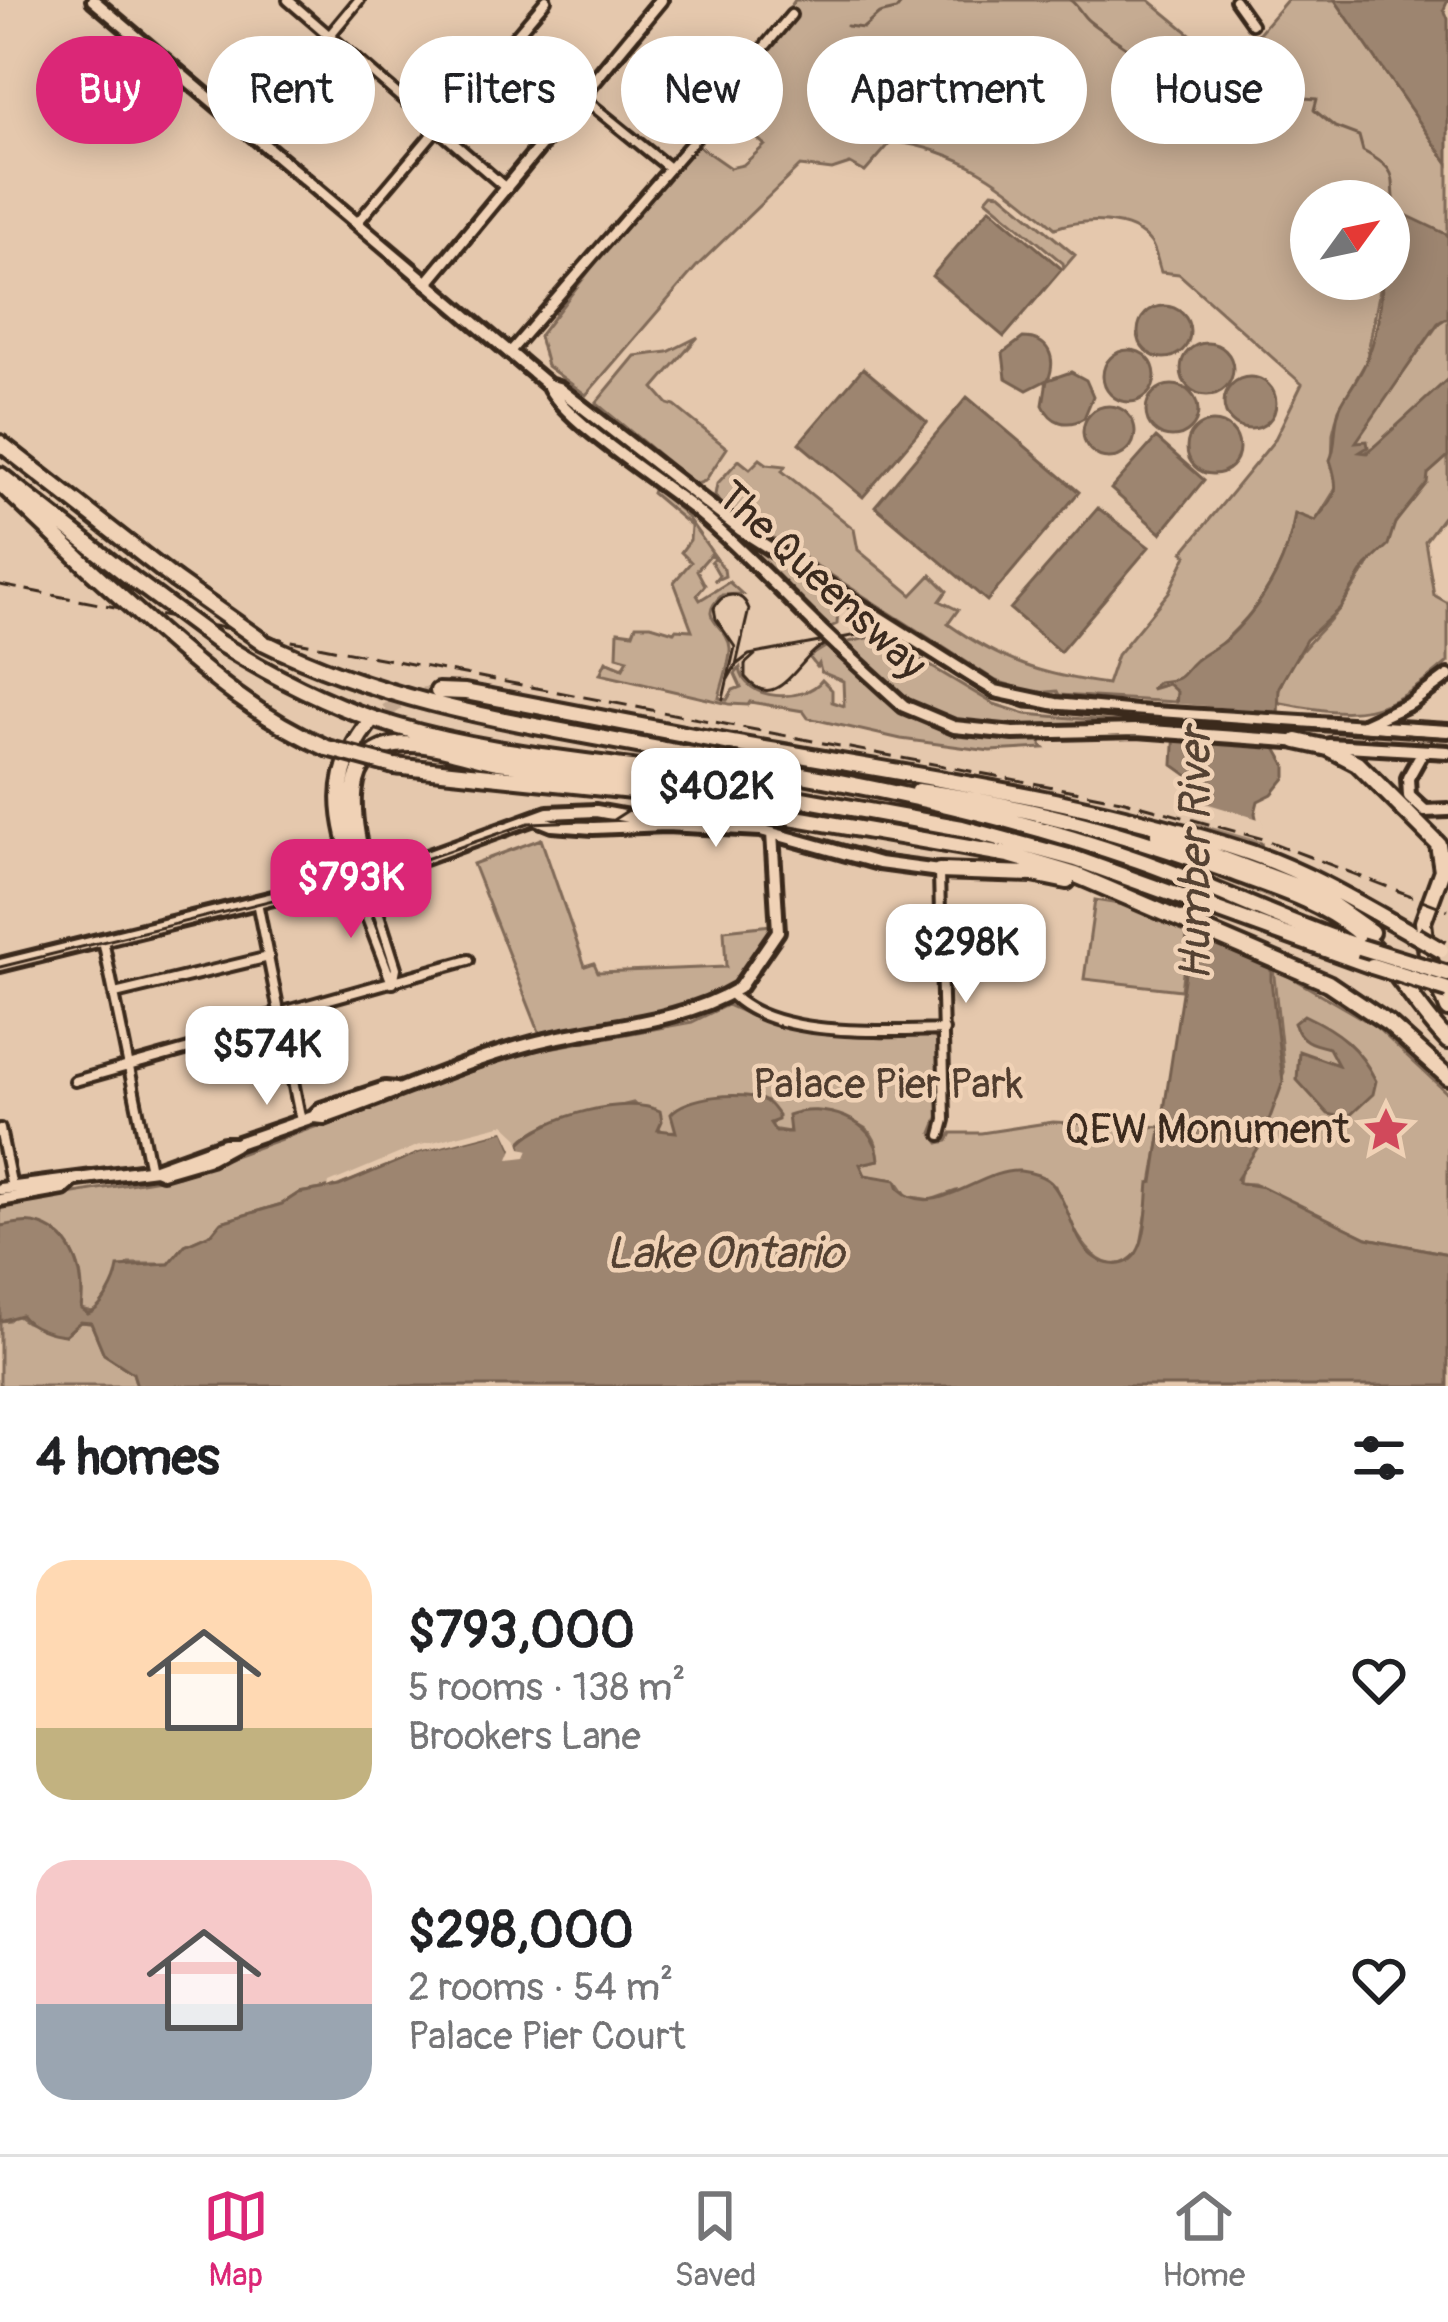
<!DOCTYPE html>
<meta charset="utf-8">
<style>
:root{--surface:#fff;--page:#f2f2f2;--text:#202124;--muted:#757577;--line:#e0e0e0;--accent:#db2777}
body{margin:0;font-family:Pangolin,sans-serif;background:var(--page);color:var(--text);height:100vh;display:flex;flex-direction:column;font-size:45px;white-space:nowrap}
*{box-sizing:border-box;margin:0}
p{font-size:39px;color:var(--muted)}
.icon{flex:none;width:66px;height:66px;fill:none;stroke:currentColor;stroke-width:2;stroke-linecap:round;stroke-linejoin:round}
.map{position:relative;height:1386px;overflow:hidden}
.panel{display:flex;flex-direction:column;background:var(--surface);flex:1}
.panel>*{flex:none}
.guide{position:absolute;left:36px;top:36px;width:1377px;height:108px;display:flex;gap:24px}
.needle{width:78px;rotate:57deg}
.tools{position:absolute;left:1290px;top:180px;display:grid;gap:24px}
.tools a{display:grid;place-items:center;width:120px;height:120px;border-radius:50%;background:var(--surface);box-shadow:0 6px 30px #0003;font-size:60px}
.price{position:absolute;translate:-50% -102px;padding:0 27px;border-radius:24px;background:#fff;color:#222;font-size:39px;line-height:78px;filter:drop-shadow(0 3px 6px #0008)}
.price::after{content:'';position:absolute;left:50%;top:72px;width:36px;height:27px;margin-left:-18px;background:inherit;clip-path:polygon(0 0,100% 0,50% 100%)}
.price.current{background:var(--accent);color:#fff}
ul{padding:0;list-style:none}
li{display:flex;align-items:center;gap:36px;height:300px;padding:0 36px}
li span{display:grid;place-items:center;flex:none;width:336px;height:240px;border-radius:36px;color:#555}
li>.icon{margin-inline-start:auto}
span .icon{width:144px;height:144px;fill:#fffc;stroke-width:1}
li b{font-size:51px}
h2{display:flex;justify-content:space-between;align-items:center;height:144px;padding:0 36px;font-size:51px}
.chip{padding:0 42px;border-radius:54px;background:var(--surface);box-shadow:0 6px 30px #0003;font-size:42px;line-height:108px}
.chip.current{background:var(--accent);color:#fff}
.menu{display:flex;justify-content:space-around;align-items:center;height:168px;border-top:3px solid var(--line);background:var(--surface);font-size:33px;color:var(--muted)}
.menu a{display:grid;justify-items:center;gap:6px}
.menu .current{color:var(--accent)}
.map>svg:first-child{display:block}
</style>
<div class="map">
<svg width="1448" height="1386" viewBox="0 0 1448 1386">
<rect width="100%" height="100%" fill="#e5c8ad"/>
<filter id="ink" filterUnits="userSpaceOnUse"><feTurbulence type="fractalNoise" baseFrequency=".00833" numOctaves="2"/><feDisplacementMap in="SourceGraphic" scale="24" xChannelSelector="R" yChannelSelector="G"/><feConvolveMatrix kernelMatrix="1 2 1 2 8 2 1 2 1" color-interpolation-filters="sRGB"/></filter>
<g filter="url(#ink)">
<path fill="#c5ab92" stroke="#806a58" stroke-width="3" d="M 795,0 L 1149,0 L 1230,67 L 1287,0 L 1335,0 L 1448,163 L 1448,235 L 1398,216 L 1389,226 L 1389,201 L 1311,201 L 1311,279 L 1382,279 L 1366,362 L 1339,409 L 1333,433 L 1332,468 L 1340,482 L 1315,522 L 1295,514 C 1288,562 1264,603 1228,637 C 1206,659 1182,668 1175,702 L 1059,695 L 1057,691 L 1036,693 L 996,681 L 720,504 L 715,495 L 717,484 L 739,460 L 750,469 L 760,459 L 767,464 L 785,466 L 782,471 L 854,529 L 858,550 L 912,595 L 931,575 L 947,591 L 940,601 L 958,610 L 948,624 C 1002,662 1042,675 1107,684 L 1117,655 L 1169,592 L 1187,555 L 1183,552 L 1274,441 L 1302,384 L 1179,274 L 1161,272 C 1158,264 1156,250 1151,243 C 1131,216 1082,219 1055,228 C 1002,182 963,151 892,141 L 865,172 L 850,164 L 832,170 L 800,166 L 696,267 L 586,395 L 547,366 L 539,336 L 623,227 L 697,145 L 730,168 L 743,165 L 765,145 L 722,109 Z
M 992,192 L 1001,193 L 1075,255 L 1064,268 L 1063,263 L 986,199 Z
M 1448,317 L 1448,379 L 1388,437 L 1363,454 L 1356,442 L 1362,430 L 1439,323 Z
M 698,337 L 654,388 L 668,404 L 675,406 L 727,448 L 705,481 L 695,485 L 596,403 L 635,356 L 668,352 Z
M 1448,456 L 1448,510 L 1425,541 L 1434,595 L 1448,603 L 1448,662 C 1383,719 1358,718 1276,702 C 1284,657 1319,637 1343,604 C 1364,573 1382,543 1403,511 C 1412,498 1425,489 1428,474 Z
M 654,488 L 684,513 L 724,569 L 725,576 L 714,581 L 719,575 L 711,561 L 714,558 L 711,554 L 697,570 L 705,585 L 697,595 L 700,600 L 729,582 L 742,594 L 722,595 C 694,620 728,624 730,648 C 731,661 722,683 719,698 L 727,700 L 733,690 L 741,687 L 735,674 L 740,668 C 744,701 804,704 822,680 L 832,690 L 832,702 L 844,706 L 843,681 L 821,672 L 819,664 L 817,667 L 809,657 L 827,646 C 900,717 937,745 1042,737 L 1041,745 L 1044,748 L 990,751 L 901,739 L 808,718 L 803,711 L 750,702 L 748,705 L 729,704 L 600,674 L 606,661 L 623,668 L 628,659 L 617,656 L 618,631 L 633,633 L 636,625 L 651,625 L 674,632 L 676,629 L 692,630 L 674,582 L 691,562 L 681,552 L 690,540 L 691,526 L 652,493 Z
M 706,512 L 763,549 L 832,603 L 838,611 L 837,624 L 828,628 Z
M 872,637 L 887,640 L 994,704 L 1026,714 L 1129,723 C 994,723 947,752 844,643 Z
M 541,839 L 585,966 L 594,963 L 598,972 L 726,967 L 724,930 L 772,925 L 773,931 C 762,947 750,973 734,985 C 693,1015 592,1024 540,1034 L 473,864 Z
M 1095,900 L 1125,905 L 1188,932 L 1181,990 L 1084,979 Z
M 1273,967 L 1375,1026 L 1448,1094 L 1448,1254 L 1367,1238 L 1254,1184 L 1239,1183 L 1241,1169 L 1284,1072 Z
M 727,1005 L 754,1017 L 848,1034 L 934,1036 L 939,1044 L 940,1113 L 932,1133 L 939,1143 L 948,1141 L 952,1133 L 981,1133 L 1053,1122 L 1162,1127 L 1140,1250 C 1100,1297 1066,1218 1055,1186 L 956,1191 L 931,1200 L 907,1196 L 896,1180 L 865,1176 L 860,1164 L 878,1160 C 879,1108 825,1122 791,1125 L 789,1132 L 771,1129 L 773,1121 L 675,1122 L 677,1131 L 663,1132 L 633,1103 L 548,1124 L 530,1153 L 504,1130 L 419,1152 L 339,1186 L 299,1193 L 282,1204 L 221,1222 L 212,1233 L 185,1245 L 169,1264 L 129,1264 L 95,1313 L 81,1309 C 88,1250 58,1220 0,1226 L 0,1205 L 178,1176 L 522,1053 L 692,1022 Z
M 15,1314 L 26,1322 L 65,1335 L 80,1322 L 91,1323 L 104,1354 L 133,1373 L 137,1386 L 0,1386 L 0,1321 L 9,1320 Z"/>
<path fill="#9d8570" stroke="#76614f" stroke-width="3" d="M 1335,0 L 1448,0 L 1444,9 L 1448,19 L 1448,163 Z
M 990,208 L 1062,269 L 1004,337 L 932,276 Z
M 1406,215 L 1448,235 L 1448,317 L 1438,323 L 1356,442 L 1367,441 L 1368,447 L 1360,452 L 1367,453 L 1448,379 L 1448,456 L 1428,474 L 1427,483 L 1395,523 L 1388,545 L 1366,566 L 1340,608 L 1306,640 L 1279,687 L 1277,750 L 1286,766 L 1286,777 L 1272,794 L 1258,801 L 1255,813 L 1271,893 L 1271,980 L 1283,1082 L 1261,1142 L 1237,1179 L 1239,1183 L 1263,1187 L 1367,1238 L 1448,1254 L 1448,1386 L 137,1386 L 133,1373 L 104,1354 L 91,1323 L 80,1322 L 65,1335 C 51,1334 29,1327 21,1315 L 0,1321 L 0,1226 C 13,1224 28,1220 41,1225 C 76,1237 85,1277 81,1309 L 88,1314 C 103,1309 116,1282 118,1267 L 169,1264 L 185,1245 L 212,1233 L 221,1222 L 282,1204 L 299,1193 L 339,1186 L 419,1152 L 505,1130 L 513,1150 L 521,1149 L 520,1143 C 544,1117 627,1094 660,1111 L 662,1121 L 658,1130 L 676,1132 L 671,1114 C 684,1096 745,1090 765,1101 C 771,1104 774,1110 778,1115 L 778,1120 L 770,1123 L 776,1132 L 790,1132 L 788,1115 C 822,1102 877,1119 879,1160 L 860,1164 L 865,1175 L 896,1180 L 899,1189 C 935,1222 980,1168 1020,1171 C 1031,1172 1046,1176 1053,1185 C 1066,1201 1071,1226 1082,1244 C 1088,1254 1099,1263 1111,1264 C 1150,1270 1146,1208 1149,1183 L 1153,1182 L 1185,973 L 1193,823 L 1199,788 L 1197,782 L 1173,765 L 1177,692 L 1168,684 L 1151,689 L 1158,682 C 1186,680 1179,675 1196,660 C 1206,652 1218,647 1228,638 C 1263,604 1288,562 1295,513 L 1315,521 C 1336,494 1341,494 1330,460 C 1338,443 1332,424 1341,405 C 1348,391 1359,378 1365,364 C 1376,339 1382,306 1382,279 L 1389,279 L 1389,226 L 1398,216 Z
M1138 332a26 26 0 1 1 52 0a26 26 0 1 1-52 0Z
M 1023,338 C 1049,338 1057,358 1048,380 L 1071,372 L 1086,380 L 1093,396 L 1084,418 C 1067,428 1051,423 1043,405 L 1047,380 L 1027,390 L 1006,378 L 1003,353 Z
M1181 369a26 26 0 1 1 52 0a26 26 0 1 1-52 0Z
M1103 376a26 26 0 1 1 52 0a26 26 0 1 1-52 0Z
M 863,368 L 927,422 L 863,497 L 799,443 Z
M1224 403a26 26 0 1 1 52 0a26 26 0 1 1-52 0Z
M1146 411a26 26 0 1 1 52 0a26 26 0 1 1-52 0Z
M 967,397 L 1079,492 L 987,601 L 875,506 Z
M1083 432a26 26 0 1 1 52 0a26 26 0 1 1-52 0Z
M1187 448a26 26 0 1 1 52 0a26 26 0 1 1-52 0Z
M 1156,438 L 1204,480 L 1161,533 L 1111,489 Z
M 1098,508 L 1149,547 L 1060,652 L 1010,609 Z
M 1304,1015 C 1338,1031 1359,1047 1376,1081 L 1373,1094 L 1347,1118 L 1328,1114 L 1297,1080 L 1299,1051 L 1338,1065 L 1329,1048 C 1311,1044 1300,1041 1294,1023 Z"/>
<path fill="#e5c8ad" d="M 1169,703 L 1282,712 L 1283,748 L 1169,739 Z
M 1192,799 L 1262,820 L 1263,842 L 1187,820 Z
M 1184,864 L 1277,902 L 1279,970 L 1182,928 Z
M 504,1124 L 518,1137 L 521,1148 L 529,1150 L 526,1157 L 509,1159 L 513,1149 L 504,1130 L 419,1152 L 328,1188 L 329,1183 L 417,1146 Z"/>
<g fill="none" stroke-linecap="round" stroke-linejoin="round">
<path stroke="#76614f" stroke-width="3" d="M 1070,0 C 1079,6 1081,15 1089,21 C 1100,30 1168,76 1177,78
M 847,26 L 863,28 L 879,14 L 896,10 L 904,0
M 1184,78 L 1273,103 L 1291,97 L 1317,99 L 1314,110 L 1335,127 L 1359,136 L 1363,151 C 1407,175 1386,177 1398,219"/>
<path stroke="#c3a890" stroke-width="14" stroke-dasharray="14 7" stroke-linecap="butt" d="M 369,723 L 404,699 L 438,691"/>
<defs>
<path id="street" d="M 288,0 L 507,189
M 1235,0 L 1252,24
M 583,98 L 668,167
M 249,132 L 359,0
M 357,223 L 546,0
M 509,353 L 713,118 L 747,68 L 791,15
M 939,873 L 945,1120 L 941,1135
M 367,877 L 396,968 L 393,983
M 358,879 L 359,897 L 392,983
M 257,902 L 301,1121
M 103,940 L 150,1170
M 730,993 C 772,1039 886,1031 944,1030
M 115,994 L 269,957
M 75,1081 L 196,1047 L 240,1024 L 469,960
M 0,1129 L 12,1187"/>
<path id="secondary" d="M 427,283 L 661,0
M 537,819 L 552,825 L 593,828 L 666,825 L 761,830 L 879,863 L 939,871
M 366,875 L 424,858 L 548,813 L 596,811 L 657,822
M 313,1117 L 321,1109 L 385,1088 L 396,1089
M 155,1169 L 224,1144 L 235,1144 L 313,1117 L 324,1118 C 394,1094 461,1062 533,1043 C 601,1025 677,1025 739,988 L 778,931 L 772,833
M 0,1189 L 155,1169 L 162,1172 L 210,1158 L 234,1145
M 0,1200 L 63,1189 L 72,1181"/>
<path id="primary" d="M 93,0 L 548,385 C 562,419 664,484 697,511 C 740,547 779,589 819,628
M 548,385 L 558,388 L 741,530 L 995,691 L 1056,704 L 1137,712 L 1448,731
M 838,646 L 904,706 L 954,727 L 1014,733 L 1137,730 L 1304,742
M 1363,725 L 1411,703 L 1448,676
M 1329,745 L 1448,752
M 1423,751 L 1408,778 L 1409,796 L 1425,811 L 1448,810
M 0,965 L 363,876"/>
<path id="highway" d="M 0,443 L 174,579
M 0,475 L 130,577
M 4,487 L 93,572
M 155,628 C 209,676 259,718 327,748
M 263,642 C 393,707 534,725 675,752
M 219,643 C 274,677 334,708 396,726 C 479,751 569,759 654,771
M 438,691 L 465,692 L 699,737
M 721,741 C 895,773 1084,797 1251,853 C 1309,873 1362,905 1415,935
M 1297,741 L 1328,748 L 1357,763 L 1438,844 L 1442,870 L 1423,922 L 1427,955 L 1448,1009
M 709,758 C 853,783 999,811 1138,860 C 1213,886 1284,923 1360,947
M 394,766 L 632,791
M 686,778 L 962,828 L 1076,859 L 1372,966
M 918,791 C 1026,805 1128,834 1229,871 C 1272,887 1318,900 1354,929 C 1393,961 1413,1005 1448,1041
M 663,795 L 1009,855 L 1076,875 L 1328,983 L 1389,1024 L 1448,1077
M 1158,835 L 1317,894 L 1371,932
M 939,871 L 1033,874 L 1067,881
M 366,875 C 354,828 332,743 411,744 C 437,744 466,756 492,761 C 544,770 597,773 649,779
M 357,877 C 338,818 327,776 369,723
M 313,888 L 340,866 L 344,848"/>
</defs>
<use href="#street" stroke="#3b2a1e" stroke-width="16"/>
<use href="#secondary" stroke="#3b2a1e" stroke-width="20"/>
<use href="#primary" stroke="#3b2a1e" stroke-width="20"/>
<use href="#highway" stroke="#3b2a1e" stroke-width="22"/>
<use href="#street" stroke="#f0d2b6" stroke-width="8"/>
<use href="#secondary" stroke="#f0d2b6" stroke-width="10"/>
<use href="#primary" stroke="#f0d2b6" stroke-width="10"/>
<use href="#highway" stroke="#f0d2b6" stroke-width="14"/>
<path stroke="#3b2a1e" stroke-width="3" d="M 755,655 L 745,664 L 745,677 C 778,718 799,654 826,644
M 728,679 L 736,665 L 749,655 L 879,631 L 996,698 L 1026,708 L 1448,738
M 723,699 L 735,647 L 716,619 L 714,608 C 724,590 742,591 749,609 L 735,669
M 0,967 L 391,871 L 529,823 L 613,820 L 644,800"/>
<path stroke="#3b2a1e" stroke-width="3" stroke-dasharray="18 9" stroke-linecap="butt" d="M 0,585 L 1121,800 L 1263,839 L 1448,910"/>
<defs>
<path id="primary-bridge" d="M 819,628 L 838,646"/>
<path id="highway-bridge" d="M 93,572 L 155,628
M 130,577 L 219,643
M 174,579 L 263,642
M 699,737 L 721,741
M 327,748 L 394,766
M 675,752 L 709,758
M 654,771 L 686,778
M 632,791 L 663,795
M 1415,935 L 1441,950
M 1360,947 L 1448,974
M 1372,966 L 1448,990"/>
</defs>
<use href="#primary-bridge" stroke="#3b2a1e" stroke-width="20" stroke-linecap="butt"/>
<use href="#highway-bridge" stroke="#3b2a1e" stroke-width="22" stroke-linecap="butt"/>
<use href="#primary-bridge" stroke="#f0d2b6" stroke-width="10"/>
<use href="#highway-bridge" stroke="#f0d2b6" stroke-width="14"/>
</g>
</g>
<defs>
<symbol id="sight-bare" viewBox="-9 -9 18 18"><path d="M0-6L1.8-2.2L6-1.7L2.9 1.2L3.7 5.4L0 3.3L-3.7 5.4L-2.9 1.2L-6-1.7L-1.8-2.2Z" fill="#d1495b" stroke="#f0d2b6" stroke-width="2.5" paint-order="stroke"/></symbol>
</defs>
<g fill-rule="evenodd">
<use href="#sight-bare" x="1353" y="1097" width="66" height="66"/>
</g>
<g text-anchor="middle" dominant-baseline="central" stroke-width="9" stroke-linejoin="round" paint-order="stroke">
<g font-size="42" fill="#3b2a1e" stroke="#f0d2b6">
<text transform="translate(821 581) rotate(43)">The Queensway</text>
</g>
<g font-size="42" fill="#503d2f" stroke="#f0d2b6">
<text x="888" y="1085">Palace Pier Park</text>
</g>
<g font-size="42" fill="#3b2a1e" stroke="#f0d2b6" text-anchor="end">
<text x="1350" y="1130">QEW Monument</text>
</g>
<g font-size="45" font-style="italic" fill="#544132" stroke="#f0d2b6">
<text transform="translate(1196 854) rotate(-90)">Humber River</text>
<text x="725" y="1254">Lake Ontario</text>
</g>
</g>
</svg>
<div class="tools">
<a><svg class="needle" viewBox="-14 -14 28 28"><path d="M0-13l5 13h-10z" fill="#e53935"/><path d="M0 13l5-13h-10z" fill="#757577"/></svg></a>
</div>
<b class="price" style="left:716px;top:850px">$402K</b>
<b class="price current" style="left:351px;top:941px">$793K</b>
<b class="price" style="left:966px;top:1006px">$298K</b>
<b class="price" style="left:267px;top:1108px">$574K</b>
<div class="guide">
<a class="chip current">Buy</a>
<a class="chip">Rent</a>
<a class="chip">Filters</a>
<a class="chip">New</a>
<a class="chip">Apartment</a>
<a class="chip">House</a>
</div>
</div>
<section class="panel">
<h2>4 homes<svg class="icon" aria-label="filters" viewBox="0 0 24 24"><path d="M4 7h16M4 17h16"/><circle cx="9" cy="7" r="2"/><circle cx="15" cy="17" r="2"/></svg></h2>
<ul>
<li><span style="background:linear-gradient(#ffd9b3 70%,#c2b280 0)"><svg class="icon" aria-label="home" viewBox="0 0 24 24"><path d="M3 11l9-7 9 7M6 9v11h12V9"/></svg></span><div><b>$793,000</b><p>5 rooms · 138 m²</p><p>Brookers Lane</p></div><svg class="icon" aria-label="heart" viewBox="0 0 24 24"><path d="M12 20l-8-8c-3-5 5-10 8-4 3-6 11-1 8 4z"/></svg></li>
<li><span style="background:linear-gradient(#f6c9c9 60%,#9aa5b1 0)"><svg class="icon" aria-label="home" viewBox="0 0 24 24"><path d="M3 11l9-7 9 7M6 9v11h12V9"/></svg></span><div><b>$298,000</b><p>2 rooms · 54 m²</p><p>Palace Pier Court</p></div><svg class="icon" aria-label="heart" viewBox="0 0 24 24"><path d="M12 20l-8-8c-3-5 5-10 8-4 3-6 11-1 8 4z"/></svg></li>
</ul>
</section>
<nav class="menu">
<a class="current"><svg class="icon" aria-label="map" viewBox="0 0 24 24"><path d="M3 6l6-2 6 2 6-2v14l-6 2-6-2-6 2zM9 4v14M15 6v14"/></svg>Map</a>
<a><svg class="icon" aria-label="saved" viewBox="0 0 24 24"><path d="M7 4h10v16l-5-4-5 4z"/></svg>Saved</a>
<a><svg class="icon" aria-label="home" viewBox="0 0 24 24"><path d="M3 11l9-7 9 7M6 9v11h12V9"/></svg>Home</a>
</nav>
